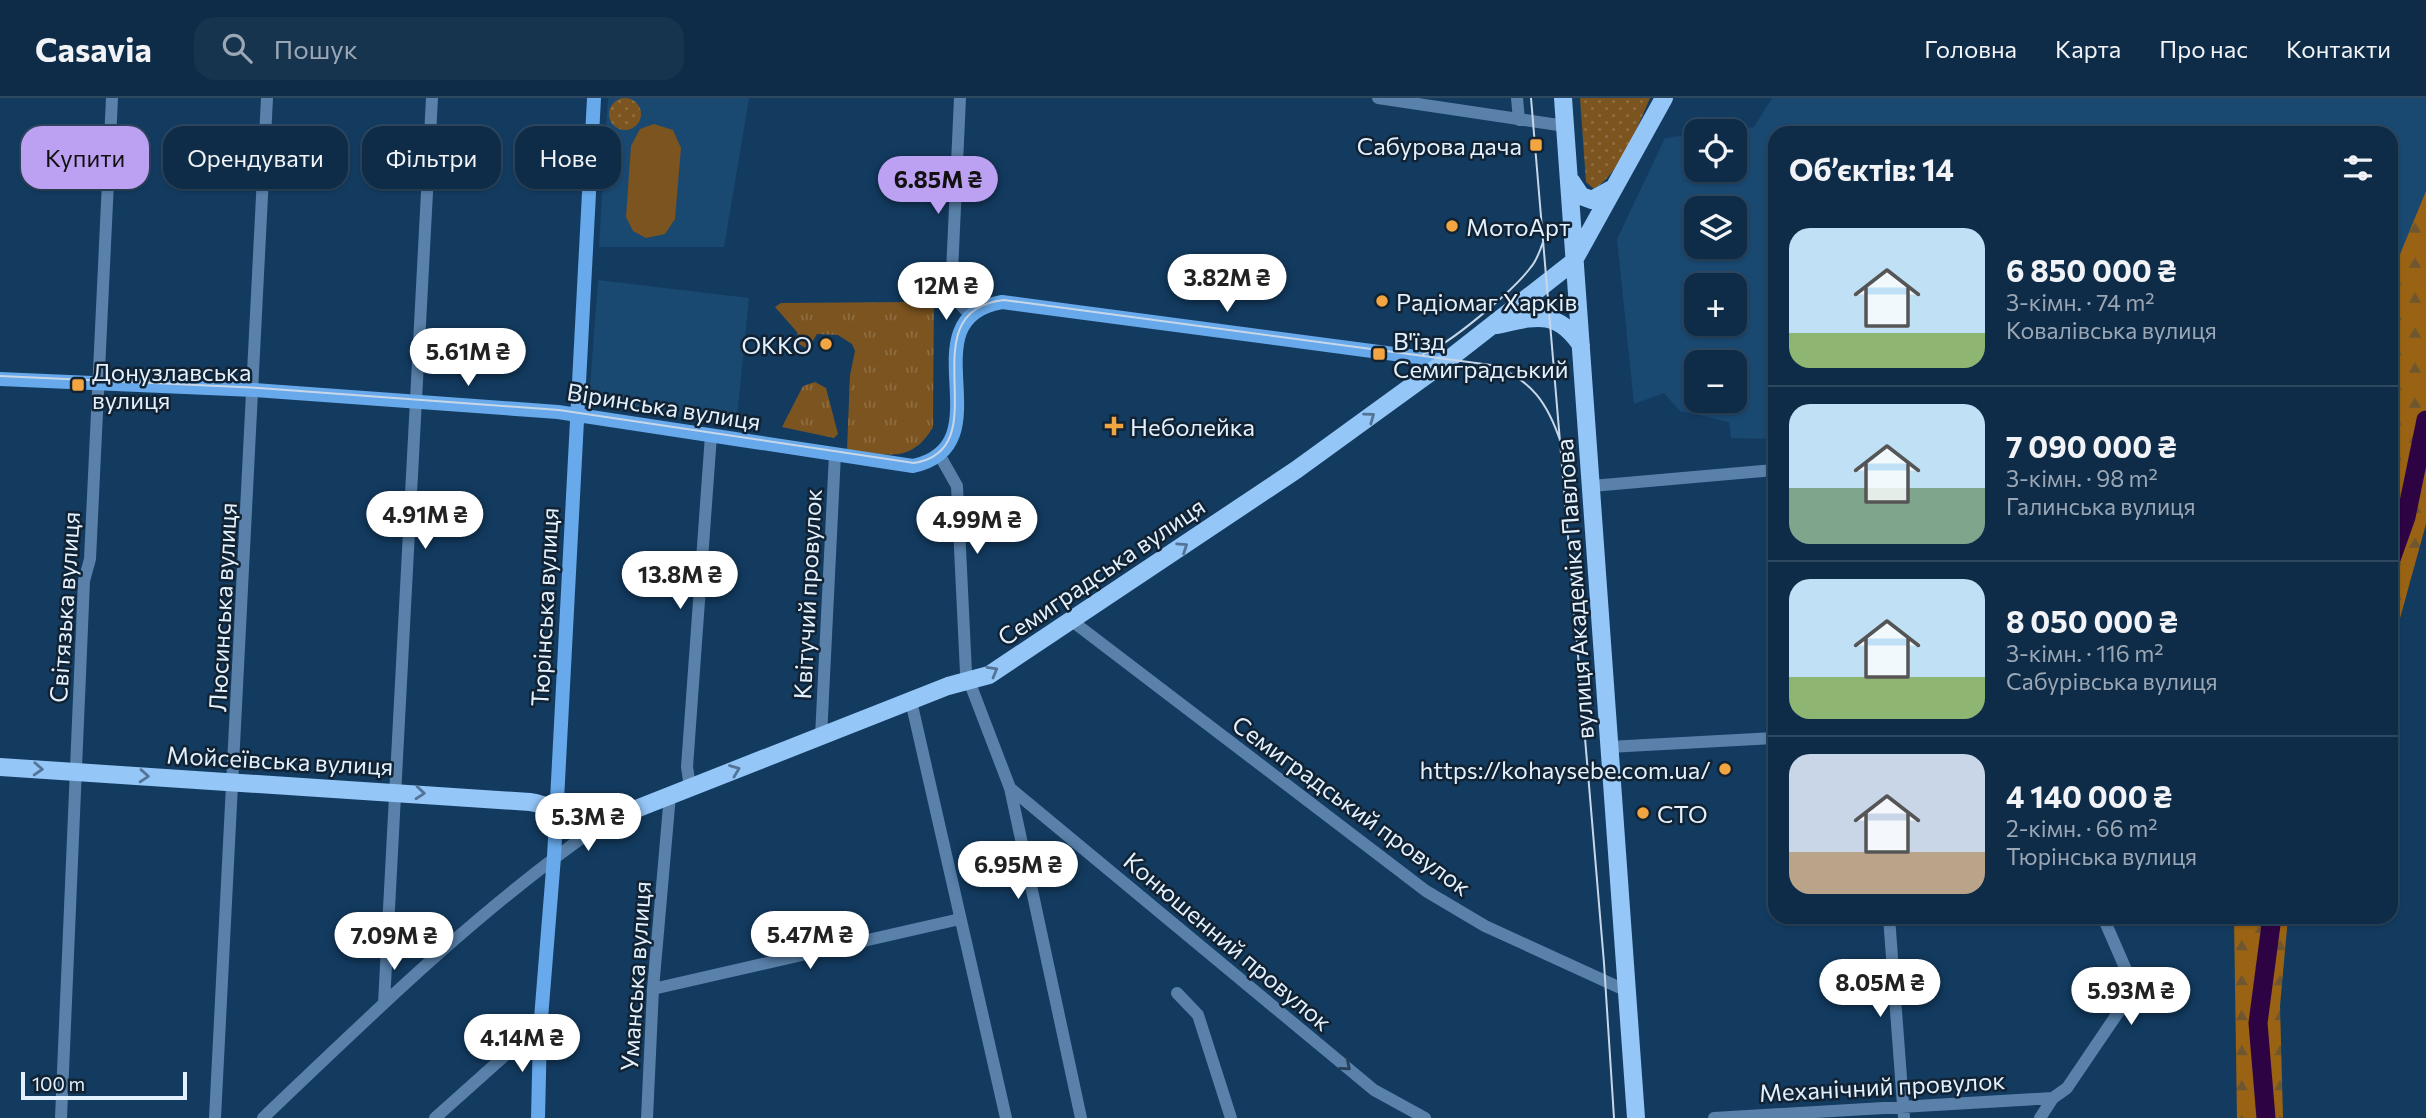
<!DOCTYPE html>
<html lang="uk">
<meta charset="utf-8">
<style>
:root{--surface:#0e2c48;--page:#17344f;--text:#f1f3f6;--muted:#9ba7b4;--line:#2e4860;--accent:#bca0f2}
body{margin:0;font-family:Commissioner,sans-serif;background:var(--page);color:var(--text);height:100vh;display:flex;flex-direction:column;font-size:26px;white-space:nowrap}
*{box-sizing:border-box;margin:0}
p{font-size:23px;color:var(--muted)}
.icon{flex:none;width:38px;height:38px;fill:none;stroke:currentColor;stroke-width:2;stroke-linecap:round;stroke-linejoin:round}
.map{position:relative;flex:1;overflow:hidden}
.side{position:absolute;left:1768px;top:28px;width:630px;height:798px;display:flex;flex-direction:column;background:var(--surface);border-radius:21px;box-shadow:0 2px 5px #0004,0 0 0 2px var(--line)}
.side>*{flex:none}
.hud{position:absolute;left:21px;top:28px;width:665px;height:63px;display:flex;gap:14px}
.tools{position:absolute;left:1684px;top:21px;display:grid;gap:14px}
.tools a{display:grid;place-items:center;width:63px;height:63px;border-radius:14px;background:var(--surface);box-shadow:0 2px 5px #0004,0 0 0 2px var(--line);font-size:35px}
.scale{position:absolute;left:21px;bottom:18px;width:166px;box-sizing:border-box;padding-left:7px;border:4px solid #e3f0fe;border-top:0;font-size:19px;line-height:24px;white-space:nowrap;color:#e3f0fe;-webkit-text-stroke:5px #123;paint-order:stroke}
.price{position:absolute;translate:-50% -60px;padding:0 16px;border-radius:24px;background:#fff;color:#222;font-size:23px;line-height:46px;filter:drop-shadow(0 2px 4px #0008)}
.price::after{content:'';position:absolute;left:50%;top:42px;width:21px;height:16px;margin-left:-10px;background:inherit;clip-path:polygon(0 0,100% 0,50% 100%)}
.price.active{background:var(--accent);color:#111}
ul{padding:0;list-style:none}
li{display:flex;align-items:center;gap:21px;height:175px;padding:0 21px}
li+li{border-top:2px solid var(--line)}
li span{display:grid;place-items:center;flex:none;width:196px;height:140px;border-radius:21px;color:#555}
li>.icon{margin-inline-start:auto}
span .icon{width:84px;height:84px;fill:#fffc;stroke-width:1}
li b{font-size:30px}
h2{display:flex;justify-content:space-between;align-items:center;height:84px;padding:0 21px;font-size:30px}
.chip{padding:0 24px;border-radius:21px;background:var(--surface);box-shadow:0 2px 5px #0004,0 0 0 2px var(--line);font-size:24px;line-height:63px}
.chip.active{background:var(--accent);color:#111}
header{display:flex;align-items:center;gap:42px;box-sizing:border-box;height:98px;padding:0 35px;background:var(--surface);border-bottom:2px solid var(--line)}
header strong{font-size:33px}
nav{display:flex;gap:38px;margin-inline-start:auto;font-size:24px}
.search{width:490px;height:63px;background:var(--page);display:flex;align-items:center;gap:18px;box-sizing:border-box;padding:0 24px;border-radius:21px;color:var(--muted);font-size:26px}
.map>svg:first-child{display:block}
</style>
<header>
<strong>Casavia</strong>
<div class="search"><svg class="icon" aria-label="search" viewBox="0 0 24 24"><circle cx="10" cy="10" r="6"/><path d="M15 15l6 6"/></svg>Пошук</div>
<nav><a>Головна</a><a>Карта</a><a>Про нас</a><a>Контакти</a></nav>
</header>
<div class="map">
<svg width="2426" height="1020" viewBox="0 0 2426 1020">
<defs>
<pattern id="grass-tufts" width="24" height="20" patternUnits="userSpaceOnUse" patternTransform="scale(1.75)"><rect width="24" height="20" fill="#7c5420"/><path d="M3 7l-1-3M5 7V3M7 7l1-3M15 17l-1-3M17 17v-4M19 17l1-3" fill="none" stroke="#8e6d41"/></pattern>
<pattern id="forest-firs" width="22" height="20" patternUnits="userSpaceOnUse" patternTransform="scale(1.75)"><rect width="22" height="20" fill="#996313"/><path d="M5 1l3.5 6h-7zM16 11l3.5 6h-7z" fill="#6e5630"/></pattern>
<pattern id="park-dots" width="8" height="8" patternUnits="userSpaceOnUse" patternTransform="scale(1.75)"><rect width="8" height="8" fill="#7c5420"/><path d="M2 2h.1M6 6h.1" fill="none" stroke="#8e6d41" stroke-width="1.8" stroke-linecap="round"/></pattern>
</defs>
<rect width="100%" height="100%" fill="#133b60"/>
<path fill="#194871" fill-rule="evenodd" d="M 608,0 L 749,0 L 724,149 L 599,149 Z
M 1772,0 L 2426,0 L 2426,93 L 2391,178 L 2390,35 L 1774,35 L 1774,341 L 1731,340 L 1729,324 L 1680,313 L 1664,295 L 1634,306 L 1617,141 L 1665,40 L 1696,36 L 1696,72 L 1734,72 L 1734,33 L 1720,33 L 1754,29 ZM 1696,110 L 1734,110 L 1734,149 L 1696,149 ZM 1696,187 L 1734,187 L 1734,226 L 1696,226 ZM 1696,264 L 1734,264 L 1734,303 L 1696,303 Z
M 598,182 L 749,200 L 736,329 L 589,303 Z"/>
<path fill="url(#grass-tufts)" d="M 916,182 L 934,183 L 933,329 C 911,367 885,356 847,352 L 850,277 L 855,253 L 852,246 L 838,237 L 817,236 L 808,251 L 799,246 L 797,234 L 775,209 L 781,205 L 914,204 Z
M 815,284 L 826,290 L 838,336 L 834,340 L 782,329 L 803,288 Z"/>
<path fill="url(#forest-firs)" d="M 2426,93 L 2426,426 L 2391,553 L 2391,178 Z
M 2234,819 L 2288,819 L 2280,908 L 2283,1020 L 2237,1020 Z"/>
<path fill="url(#park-dots)" d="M609 16a16 16 0 1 1 32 0a16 16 0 1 1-32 0Z
M 1580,0 L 1650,0 C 1639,26 1618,78 1594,91 L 1586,84 Z"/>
<path fill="#7c5420" d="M 654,26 L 673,32 L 681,50 L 675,121 L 665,136 L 646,140 L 633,133 L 626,119 L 631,48 L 640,31 Z"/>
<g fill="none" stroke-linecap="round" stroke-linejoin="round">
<path stroke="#2d0344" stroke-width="19" d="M 2390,464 L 2406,419 L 2426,322
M 2266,1020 L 2258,925 L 2272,819"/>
<path stroke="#5981aa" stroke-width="12" d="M 960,0 L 951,196 L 971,218
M 1378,0 L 1565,28
M 1517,0 L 1519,22
M 940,358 L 957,388 L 966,575 L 1010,690 L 1081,1020
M 1592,388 L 1774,372
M 1072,523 L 1426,793 L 1485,828 L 1627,893
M 911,603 L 1006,1020
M 821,639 L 835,356
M 1609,649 L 1774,640
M 690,689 L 687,669 L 711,337
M 1010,690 L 1374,992 L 1425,1020
M 1889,819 L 1904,1020
M 653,891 L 960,821
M 1177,895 L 1198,917 L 1231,1020
M 384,905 L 432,0
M 61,1020 L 84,483 L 90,461 L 112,0
M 215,1020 L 267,0
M 263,1020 C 371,917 480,810 603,725
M 435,1020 L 520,944 L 540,933
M 647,1020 L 653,891 L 670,697
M 1714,1020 L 2053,1000
M 2040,1020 L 2053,1000 L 2067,990 L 2130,897 L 2130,881 L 2103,819"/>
<path stroke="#67a9ea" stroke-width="14" d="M 0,281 L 254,292 L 558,314 L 913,368 C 1008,347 904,221 1002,204 L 1447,263
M 538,1020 L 540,933 L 554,759 L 594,0"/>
<path stroke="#95c6f8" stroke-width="18" d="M 1563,0 L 1636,1020
M 1571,83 L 1581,98 L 1592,102 L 1612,91
M 1497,227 C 1534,219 1556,210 1581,247
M 0,669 L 530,704 C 557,707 574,730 603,724 L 948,588 L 989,577 L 1296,372 L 1449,261 L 1573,164 L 1664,0"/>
<path stroke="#c7d7e8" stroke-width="2" d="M 1531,0 L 1604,865 L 1614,1020
M 1423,256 C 1448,248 1514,192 1531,169 C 1537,162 1540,153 1543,144
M 0,278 L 259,290 L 559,312 L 914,365 C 1002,351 904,213 1004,202 L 1491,267 C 1532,281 1548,306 1561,345"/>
</g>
<defs><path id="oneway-chevron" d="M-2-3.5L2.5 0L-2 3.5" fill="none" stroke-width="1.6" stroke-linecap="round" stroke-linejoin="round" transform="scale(1.75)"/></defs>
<g stroke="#537496">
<use href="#oneway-chevron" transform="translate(1370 319) rotate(-36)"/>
<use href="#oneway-chevron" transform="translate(1183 449) rotate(-34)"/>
<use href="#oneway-chevron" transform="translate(993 573) rotate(-30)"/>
<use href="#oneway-chevron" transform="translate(38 671) rotate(3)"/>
<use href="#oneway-chevron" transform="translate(735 672) rotate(-21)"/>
<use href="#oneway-chevron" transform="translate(144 678) rotate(4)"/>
<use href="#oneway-chevron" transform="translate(420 695) rotate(5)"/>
</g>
<use stroke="#273e57" href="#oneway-chevron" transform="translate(1346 968) rotate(40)"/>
<g fill="#f2a541" stroke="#123" stroke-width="2.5">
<rect x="1529" y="40" width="14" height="14" rx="3.5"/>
<circle cx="1452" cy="128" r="7"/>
<circle cx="1382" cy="203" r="7"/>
<circle cx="826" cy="246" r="7"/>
<rect x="1372" y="249" width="14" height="14" rx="3.5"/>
<rect x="71" y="280" width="14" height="14" rx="3.5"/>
<path d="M1110.5 317.5h7v7h7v7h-7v7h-7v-7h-7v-7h7z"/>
<circle cx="1725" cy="671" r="7"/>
<circle cx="1643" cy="715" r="7"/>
</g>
<g text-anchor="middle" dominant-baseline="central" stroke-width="5" stroke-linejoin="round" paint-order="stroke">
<g font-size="24" fill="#e3f0fe" stroke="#123" text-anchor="start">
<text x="1522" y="47" text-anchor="end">Сабурова дача</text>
<text x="1466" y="128">МотоАрт</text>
<text x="1396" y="203">Радіомаг Харків</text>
<text x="1393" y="242">В'їзд<tspan x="1393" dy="28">Семиградський</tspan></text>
<text x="812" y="246" text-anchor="end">ОККО</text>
<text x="92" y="273">Донузлавська<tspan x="92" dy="28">вулиця</tspan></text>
<text x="1130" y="328">Неболейка</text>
<text x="1711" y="671" text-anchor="end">https://kohaysebe.com.ua/</text>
<text x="1657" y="715">СТО</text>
</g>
<g font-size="24" fill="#e3f0fe" stroke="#123">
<text transform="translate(664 308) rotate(9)">Віринська вулиця</text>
<text transform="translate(1101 473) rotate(-34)">Семиградська вулиця</text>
<text transform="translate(1574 491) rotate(-94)">вулиця Академіка Павлова</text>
<text transform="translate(807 496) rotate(-87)">Квітучий провулок</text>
<text transform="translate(64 509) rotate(-86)">Світязька вулиця</text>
<text transform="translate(222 509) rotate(-87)">Люсинська вулиця</text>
<text transform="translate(544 509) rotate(-87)">Тюрінська вулиця</text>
<text transform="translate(280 662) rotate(3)">Мойсеївська вулиця</text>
<text transform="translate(1352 707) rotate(36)">Семиградський провулок</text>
<text transform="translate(1228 843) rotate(40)">Конюшенний провулок</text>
<text transform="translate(635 878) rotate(-86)">Уманська вулиця</text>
<text transform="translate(1882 988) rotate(-3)">Механічний провулок</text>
</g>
</g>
</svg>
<div class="tools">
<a><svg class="icon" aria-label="locate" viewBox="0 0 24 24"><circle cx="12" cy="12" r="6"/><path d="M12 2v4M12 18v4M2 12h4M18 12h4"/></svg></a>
<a><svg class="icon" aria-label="layers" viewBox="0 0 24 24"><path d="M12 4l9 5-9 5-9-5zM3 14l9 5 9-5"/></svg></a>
<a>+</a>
<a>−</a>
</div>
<div class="scale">100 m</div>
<b class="price active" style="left:938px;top:118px">6.85M ₴</b>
<b class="price" style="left:1227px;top:216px">3.82M ₴</b>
<b class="price" style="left:946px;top:224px">12M ₴</b>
<b class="price" style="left:468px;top:290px">5.61M ₴</b>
<b class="price" style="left:425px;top:453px">4.91M ₴</b>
<b class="price" style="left:977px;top:458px">4.99M ₴</b>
<b class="price" style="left:680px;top:513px">13.8M ₴</b>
<b class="price" style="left:588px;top:755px">5.3M ₴</b>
<b class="price" style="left:1018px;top:803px">6.95M ₴</b>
<b class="price" style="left:810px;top:873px">5.47M ₴</b>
<b class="price" style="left:394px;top:874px">7.09M ₴</b>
<b class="price" style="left:1880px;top:921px">8.05M ₴</b>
<b class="price" style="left:2131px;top:929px">5.93M ₴</b>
<b class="price" style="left:522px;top:976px">4.14M ₴</b>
<div class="hud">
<a class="chip active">Купити</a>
<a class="chip">Орендувати</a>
<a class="chip">Фільтри</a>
<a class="chip">Нове</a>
</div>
<section class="side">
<h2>Об’єктів: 14<svg class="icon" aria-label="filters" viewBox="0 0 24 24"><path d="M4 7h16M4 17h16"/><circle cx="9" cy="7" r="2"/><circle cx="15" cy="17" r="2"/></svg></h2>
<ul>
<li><span style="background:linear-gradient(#bfe0f5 75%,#8fb573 0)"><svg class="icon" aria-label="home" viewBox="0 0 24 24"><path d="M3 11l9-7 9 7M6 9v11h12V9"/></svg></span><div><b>6 850 000 ₴</b><p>3-кімн. · 74 m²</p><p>Ковалівська вулиця</p></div></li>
<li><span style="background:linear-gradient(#bfe0f5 60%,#7fa58c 0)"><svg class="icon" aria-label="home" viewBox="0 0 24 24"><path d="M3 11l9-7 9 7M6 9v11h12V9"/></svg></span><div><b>7 090 000 ₴</b><p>3-кімн. · 98 m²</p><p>Галинська вулиця</p></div></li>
<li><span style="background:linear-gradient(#bfe0f5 70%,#8fb573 0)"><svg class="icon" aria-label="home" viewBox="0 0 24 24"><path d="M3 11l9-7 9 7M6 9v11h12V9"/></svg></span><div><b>8 050 000 ₴</b><p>3-кімн. · 116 m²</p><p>Сабурівська вулиця</p></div></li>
<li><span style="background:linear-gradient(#c9d6e8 70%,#b9a48a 0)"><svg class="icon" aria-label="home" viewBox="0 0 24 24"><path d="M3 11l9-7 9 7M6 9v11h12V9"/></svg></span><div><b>4 140 000 ₴</b><p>2-кімн. · 66 m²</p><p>Тюрінська вулиця</p></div></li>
</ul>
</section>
</div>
